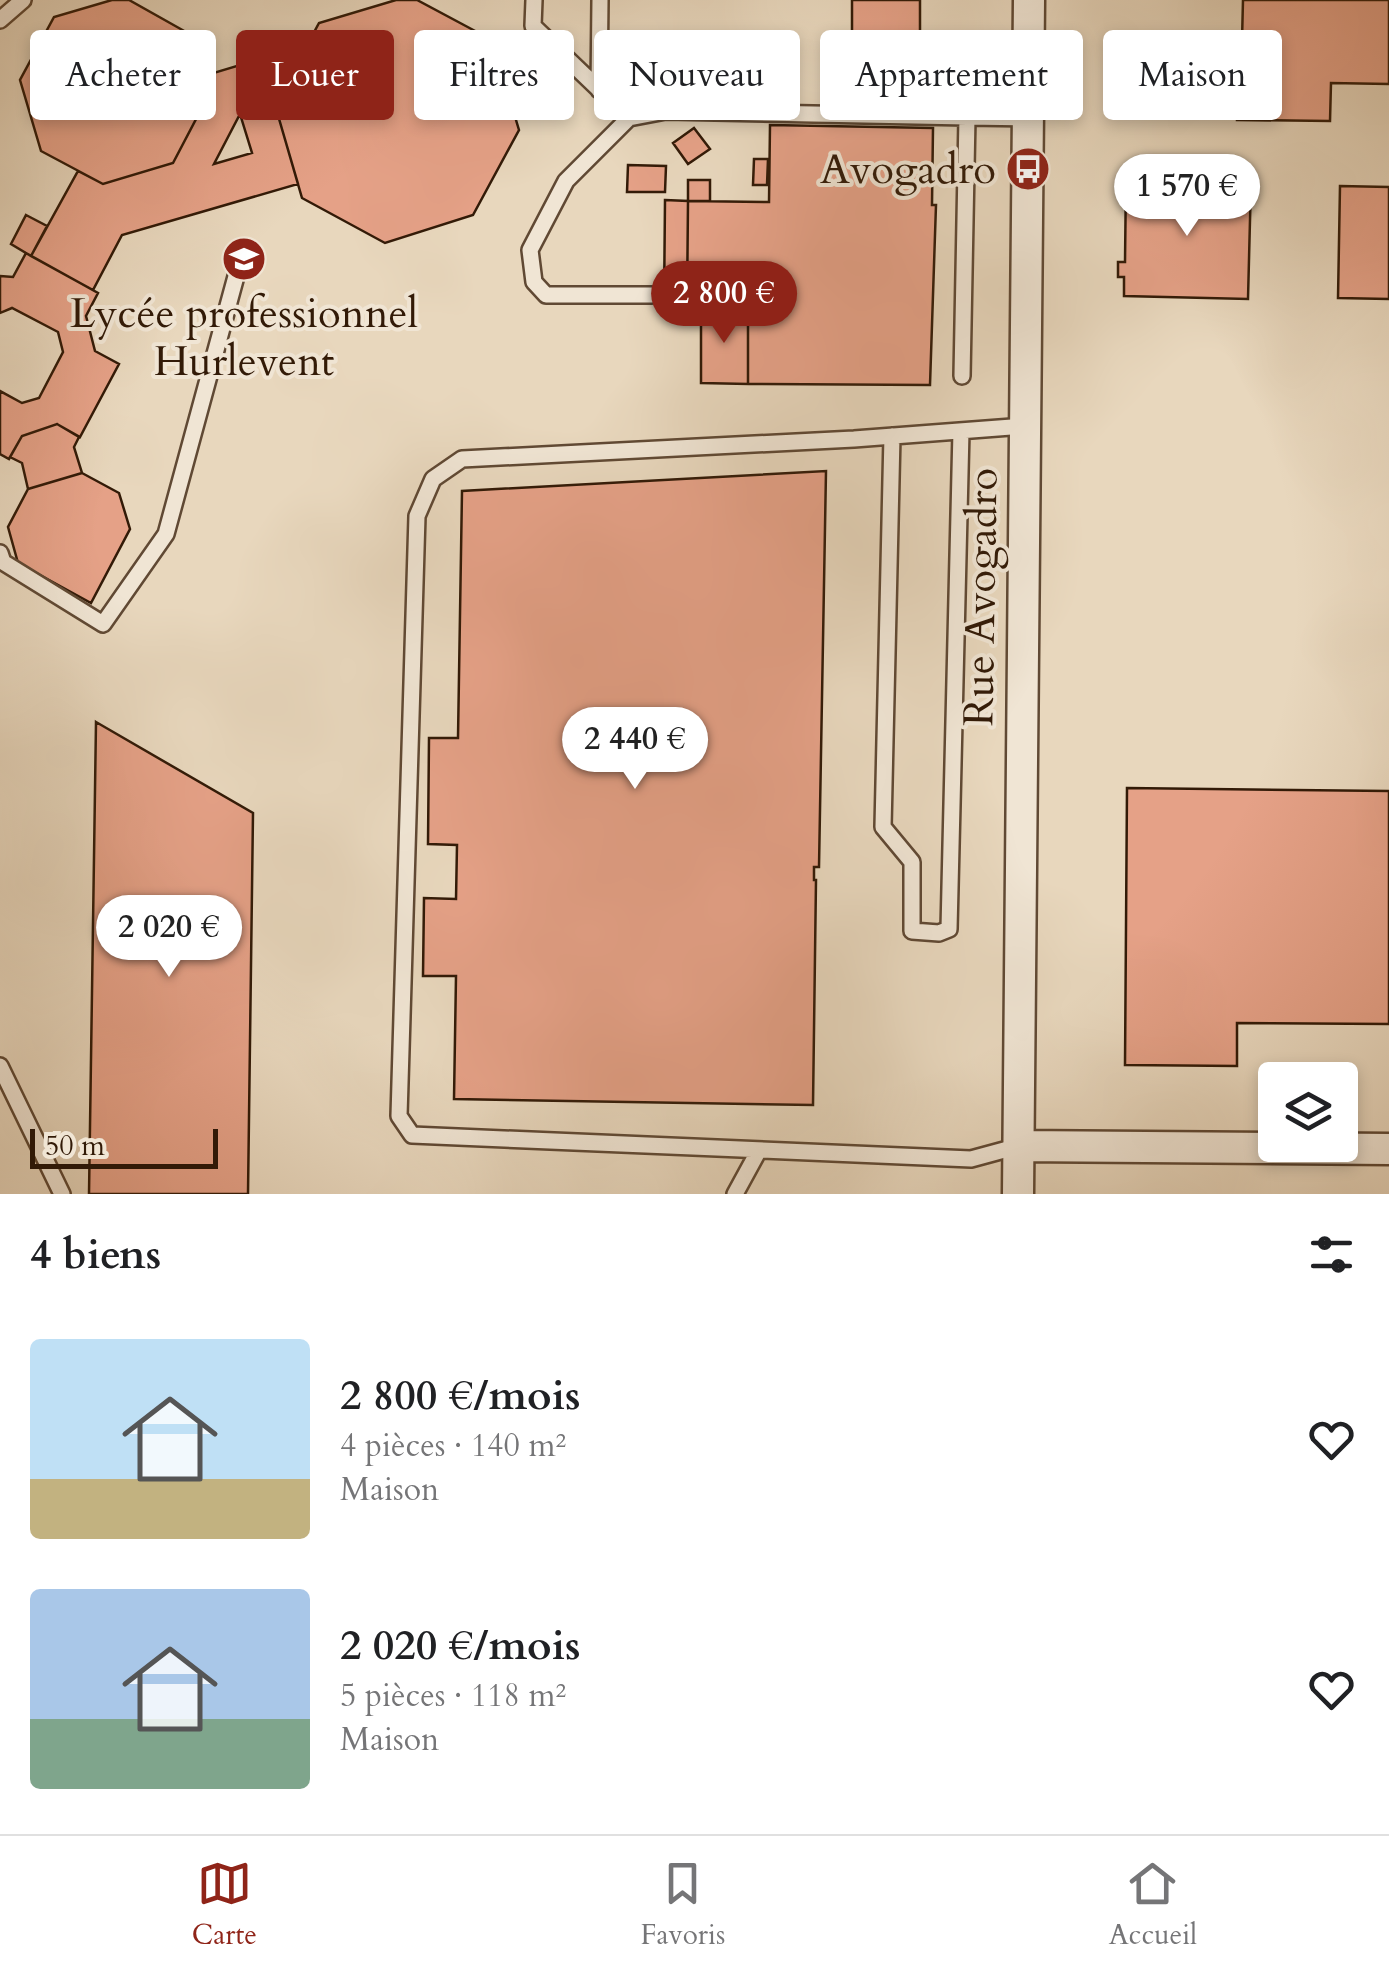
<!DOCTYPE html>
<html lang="fr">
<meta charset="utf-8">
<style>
:root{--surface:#fff;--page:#f6f6f6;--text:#202124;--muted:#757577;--line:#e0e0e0;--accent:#8f2418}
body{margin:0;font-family:Cardo,serif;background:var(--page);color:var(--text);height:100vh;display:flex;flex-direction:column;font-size:38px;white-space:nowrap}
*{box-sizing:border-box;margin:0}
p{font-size:32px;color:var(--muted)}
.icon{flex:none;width:55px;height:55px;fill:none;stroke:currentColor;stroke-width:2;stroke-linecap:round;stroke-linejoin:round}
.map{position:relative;height:1194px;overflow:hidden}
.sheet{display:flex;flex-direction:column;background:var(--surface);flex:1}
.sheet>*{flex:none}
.hud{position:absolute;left:30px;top:30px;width:1330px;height:90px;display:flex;gap:20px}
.fabs{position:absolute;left:1258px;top:1062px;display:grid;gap:20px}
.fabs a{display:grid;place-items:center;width:100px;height:100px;border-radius:10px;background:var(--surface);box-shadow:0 5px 15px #0003;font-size:50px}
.scale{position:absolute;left:30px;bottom:25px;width:188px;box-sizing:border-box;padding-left:10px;border:5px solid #321a07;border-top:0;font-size:28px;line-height:35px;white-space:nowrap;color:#321a07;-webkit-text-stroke:8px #f0e5d4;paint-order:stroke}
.price{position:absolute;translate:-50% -85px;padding:0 22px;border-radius:35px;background:#fff;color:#222;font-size:32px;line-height:65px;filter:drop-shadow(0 2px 5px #0008)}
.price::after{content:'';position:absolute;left:50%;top:60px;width:30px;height:22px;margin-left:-15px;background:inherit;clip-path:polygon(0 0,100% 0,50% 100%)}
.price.on{background:var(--accent);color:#fff}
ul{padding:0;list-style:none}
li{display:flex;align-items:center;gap:30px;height:250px;padding:0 30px}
li span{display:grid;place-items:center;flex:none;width:280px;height:200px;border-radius:10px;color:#555}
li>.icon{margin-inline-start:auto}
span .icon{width:120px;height:120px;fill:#fffc;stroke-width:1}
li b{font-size:42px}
h2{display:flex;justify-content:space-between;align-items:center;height:120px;padding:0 30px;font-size:42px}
.tag{padding:0 35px;border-radius:10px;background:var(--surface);box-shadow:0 5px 15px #0003;font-size:35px;line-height:90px}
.tag.on{background:var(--accent);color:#fff}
.tab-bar{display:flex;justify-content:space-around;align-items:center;height:140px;border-top:2px solid var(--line);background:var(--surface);font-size:28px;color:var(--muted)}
.tab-bar a{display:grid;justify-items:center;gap:5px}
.tab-bar .on{color:var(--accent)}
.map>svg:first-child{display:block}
</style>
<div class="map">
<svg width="1389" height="1194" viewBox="0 0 1389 1194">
<rect width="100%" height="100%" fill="#e8d7bd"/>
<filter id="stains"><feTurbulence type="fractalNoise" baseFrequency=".002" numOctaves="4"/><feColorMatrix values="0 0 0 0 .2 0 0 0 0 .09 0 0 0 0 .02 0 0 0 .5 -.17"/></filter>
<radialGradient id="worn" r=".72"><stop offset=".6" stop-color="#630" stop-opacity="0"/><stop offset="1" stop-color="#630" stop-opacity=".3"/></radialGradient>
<path fill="#e5a187" stroke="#321a07" stroke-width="2.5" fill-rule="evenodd" d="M 112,0 L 129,0 L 186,32 L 206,100 L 173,163 L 103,184 L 41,151 L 20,80 L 54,17 Z
M 396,0 L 417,0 L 492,40 L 519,130 L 473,215 L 385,243 L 302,198 L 275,105 L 319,23 Z
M 852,0 L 920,0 L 920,46 L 852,46 Z
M 1243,0 L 1389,0 L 1389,84 L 1331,83 L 1330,121 L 1237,120 L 1237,81 L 1241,81 Z
M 267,57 L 294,71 L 275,105 L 298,184 L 122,235 L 93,290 L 31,256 L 78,171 L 103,184 L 173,163 L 206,100 L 200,77 ZM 240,114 L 252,153 L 214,164 Z
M 770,125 L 933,128 L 932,205 L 936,205 L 930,385 L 748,384 L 748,308 L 687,307 L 688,201 L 769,202 Z
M 694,128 L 710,149 L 688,164 L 673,143 Z
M 754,159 L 768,159 L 767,185 L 753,185 Z
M 628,165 L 666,166 L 665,192 L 627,192 Z
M 1126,178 L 1251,181 L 1248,299 L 1124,296 L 1124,277 L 1118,277 L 1118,262 L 1125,262 Z
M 688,180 L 710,180 L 710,201 L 688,201 Z
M 1340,186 L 1389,187 L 1389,299 L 1338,298 Z
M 665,200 L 688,201 L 687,307 L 664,306 Z
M 26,215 L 47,226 L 31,256 L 11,244 Z
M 26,253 L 98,293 L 86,316 L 95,351 L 119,364 L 80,437 L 57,424 L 22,436 L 9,459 L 0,454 L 0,391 L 22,403 L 39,398 L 63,352 L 58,332 L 12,308 L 0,313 L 0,276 L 13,277 Z
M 701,307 L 748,308 L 748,384 L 701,383 Z
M 57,424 L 79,437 L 74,447 L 82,473 L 28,489 L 22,463 L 10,457 L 22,436 Z
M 826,471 L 819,867 L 814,867 L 814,880 L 816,880 L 813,1105 L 454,1099 L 456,976 L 423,976 L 424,898 L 456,899 L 457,845 L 428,844 L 429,738 L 458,738 L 462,491 Z
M 82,473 L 119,493 L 130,529 L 91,603 L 18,563 L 8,527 L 28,489 Z
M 96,722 L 253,813 L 248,1194 L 89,1194 Z
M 1127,788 L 1389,791 L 1389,1024 L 1237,1023 L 1237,1066 L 1125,1065 Z"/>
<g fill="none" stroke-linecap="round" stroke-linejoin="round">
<defs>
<path id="lane" d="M 534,0 L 533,26 L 629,118
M 0,20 L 23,0
M 599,90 L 600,0
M 652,295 L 546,295 L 534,282 L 530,250 L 566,181 L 629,118 L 666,111 L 967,117
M 962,376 L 967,117 L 1028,118
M 892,436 L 883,827 L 912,862 L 912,931 L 939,933 L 949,929 L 961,431
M 0,553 L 3,562 L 103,624 L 166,534 L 241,258
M 0,1066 L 62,1194
M 1019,1146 L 971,1159 L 412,1135 L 399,1116 L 417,516 L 433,479 L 462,459 L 854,439 L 1025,426
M 735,1194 L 759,1150"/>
<path id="street" d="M 1019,1146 L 1389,1149
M 1018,1194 L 1029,0"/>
</defs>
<use href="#lane" stroke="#604934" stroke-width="20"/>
<use href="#street" stroke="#604934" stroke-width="35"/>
<use href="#lane" stroke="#f0e5d4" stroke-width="15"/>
<use href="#street" stroke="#f0e5d4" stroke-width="30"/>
</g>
<defs>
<symbol id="bus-disc" viewBox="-11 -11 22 22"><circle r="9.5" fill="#8f2418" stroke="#f0e5d4"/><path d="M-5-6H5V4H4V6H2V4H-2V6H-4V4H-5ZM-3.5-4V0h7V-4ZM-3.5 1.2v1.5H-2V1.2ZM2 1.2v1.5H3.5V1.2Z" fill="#fff"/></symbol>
<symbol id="school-disc" viewBox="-11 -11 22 22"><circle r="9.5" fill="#8f2418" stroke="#f0e5d4"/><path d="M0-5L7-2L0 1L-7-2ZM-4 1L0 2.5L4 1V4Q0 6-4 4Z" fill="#fff"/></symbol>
</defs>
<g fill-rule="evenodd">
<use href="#bus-disc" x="1003" y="144" width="50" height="50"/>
<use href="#school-disc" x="219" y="234" width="50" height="50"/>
</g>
<g text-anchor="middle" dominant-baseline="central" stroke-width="8" stroke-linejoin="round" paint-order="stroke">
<g font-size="42" fill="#321a07" stroke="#f0e5d4" text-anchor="end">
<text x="996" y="169">Avogadro</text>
<text x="244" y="313" text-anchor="middle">Lycée professionnel<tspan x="244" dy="48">Hurlevent</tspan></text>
</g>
<g font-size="42" fill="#321a07" stroke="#f0e5d4">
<text transform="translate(981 597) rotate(-89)">Rue Avogadro</text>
</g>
</g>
<rect width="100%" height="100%" filter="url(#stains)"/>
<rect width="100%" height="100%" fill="url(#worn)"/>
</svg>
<div class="fabs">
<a><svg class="icon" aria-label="layers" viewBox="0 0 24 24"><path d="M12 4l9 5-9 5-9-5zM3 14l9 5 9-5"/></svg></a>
</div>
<div class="scale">50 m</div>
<b class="price" style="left:1187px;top:239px">1 570 €</b>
<b class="price on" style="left:724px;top:346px">2 800 €</b>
<b class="price" style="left:635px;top:792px">2 440 €</b>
<b class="price" style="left:169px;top:980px">2 020 €</b>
<div class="hud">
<a class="tag">Acheter</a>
<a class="tag on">Louer</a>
<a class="tag">Filtres</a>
<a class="tag">Nouveau</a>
<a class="tag">Appartement</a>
<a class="tag">Maison</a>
</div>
</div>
<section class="sheet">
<h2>4 biens<svg class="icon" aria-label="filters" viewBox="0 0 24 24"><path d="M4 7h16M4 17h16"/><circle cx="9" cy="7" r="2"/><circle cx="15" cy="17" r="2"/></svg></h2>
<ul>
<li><span style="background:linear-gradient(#bfe0f5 70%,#c2b280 0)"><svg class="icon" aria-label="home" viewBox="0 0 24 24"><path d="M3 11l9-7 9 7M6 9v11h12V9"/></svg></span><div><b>2 800 €/mois</b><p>4 pièces · 140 m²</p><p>Maison</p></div><svg class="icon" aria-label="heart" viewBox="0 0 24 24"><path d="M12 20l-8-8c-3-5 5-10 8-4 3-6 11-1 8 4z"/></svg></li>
<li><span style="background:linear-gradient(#a9c7e8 65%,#7fa58c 0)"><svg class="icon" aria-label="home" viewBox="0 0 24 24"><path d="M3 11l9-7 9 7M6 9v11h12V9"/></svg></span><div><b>2 020 €/mois</b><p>5 pièces · 118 m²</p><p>Maison</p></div><svg class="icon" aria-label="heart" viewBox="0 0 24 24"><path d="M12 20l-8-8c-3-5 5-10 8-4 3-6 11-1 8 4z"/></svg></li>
</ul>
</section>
<nav class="tab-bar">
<a class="on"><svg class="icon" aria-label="map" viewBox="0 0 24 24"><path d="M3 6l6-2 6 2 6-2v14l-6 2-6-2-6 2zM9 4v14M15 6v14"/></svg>Carte</a>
<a><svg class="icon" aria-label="saved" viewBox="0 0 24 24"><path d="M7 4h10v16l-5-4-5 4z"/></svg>Favoris</a>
<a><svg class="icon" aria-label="home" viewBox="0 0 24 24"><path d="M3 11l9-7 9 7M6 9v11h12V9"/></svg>Accueil</a>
</nav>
